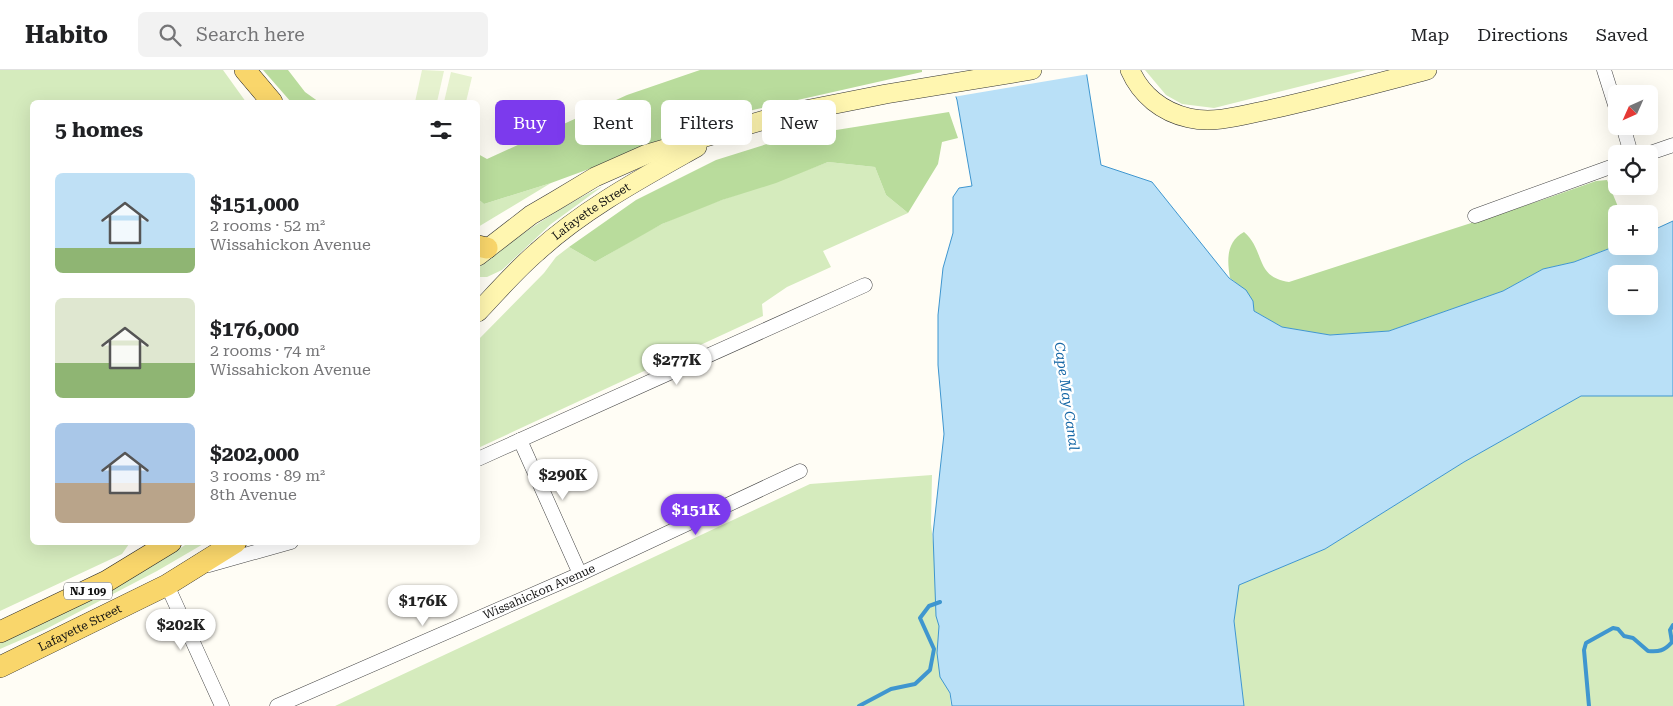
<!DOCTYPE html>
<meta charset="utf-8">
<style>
:root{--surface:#fff;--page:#f2f2f2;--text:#202124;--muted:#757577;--line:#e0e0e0;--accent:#7c3aed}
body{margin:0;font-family:"Roboto Serif",serif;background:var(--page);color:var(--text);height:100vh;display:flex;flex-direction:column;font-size:19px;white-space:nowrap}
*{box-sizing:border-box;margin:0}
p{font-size:16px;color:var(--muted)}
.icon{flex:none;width:28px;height:28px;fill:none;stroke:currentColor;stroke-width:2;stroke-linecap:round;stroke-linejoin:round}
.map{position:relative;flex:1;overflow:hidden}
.details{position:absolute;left:30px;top:30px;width:450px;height:445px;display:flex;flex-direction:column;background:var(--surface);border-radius:8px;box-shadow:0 5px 20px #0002}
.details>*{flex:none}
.top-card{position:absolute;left:495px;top:30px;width:475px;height:45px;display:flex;gap:10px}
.needle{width:32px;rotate:225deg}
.buttons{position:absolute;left:1608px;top:15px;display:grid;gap:10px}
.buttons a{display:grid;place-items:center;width:50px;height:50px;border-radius:8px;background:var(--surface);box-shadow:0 5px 20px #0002;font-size:25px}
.price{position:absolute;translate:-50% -42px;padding:0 11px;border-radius:18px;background:#fff;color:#222;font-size:16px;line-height:32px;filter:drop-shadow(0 1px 2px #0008)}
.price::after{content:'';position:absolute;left:50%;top:30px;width:15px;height:11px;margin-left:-8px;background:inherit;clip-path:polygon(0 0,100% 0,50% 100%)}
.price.on{background:var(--accent);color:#fff}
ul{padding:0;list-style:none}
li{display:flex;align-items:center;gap:15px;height:125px;padding:0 25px}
li span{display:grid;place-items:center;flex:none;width:140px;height:100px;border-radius:8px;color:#555}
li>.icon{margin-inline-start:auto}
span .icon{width:60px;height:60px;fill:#fffc;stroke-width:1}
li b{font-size:21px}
h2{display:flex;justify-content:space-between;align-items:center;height:60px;padding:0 25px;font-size:21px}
.tag{padding:0 18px;border-radius:8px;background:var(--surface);box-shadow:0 5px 20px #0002;font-size:18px;line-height:45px}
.tag.on{background:var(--accent);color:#fff}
header{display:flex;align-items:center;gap:30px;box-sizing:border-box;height:70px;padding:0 25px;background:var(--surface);border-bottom:1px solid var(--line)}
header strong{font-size:24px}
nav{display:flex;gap:28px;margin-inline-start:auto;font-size:18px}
.search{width:350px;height:45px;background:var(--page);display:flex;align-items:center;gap:12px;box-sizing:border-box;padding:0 18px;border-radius:8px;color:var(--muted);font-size:19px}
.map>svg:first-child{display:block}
</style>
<header>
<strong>Habito</strong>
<div class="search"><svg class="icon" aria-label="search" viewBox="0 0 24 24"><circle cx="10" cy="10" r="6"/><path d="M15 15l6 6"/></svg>Search here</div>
<nav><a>Map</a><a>Directions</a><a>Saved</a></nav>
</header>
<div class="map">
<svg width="1673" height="636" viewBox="0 0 1673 636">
<rect width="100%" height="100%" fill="#fffdf5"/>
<path fill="#d5ebbd" d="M 0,0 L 223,0 L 246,32 L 32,32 L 32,472 L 129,474 L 122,484 L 0,541 Z
M 1145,0 L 1366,0 L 1214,38 L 1182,34 L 1166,25 Z
M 828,92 L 875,97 L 886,125 L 908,143 L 823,181 L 831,197 L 787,217 L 762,234 L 763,246 L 478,378 L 478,270 L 544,203 L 556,187 L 569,177 L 595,192 C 617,180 639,165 662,154 C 715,129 773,114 828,92 Z
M 551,113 L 478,157 L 478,129 L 484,134 Z
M 603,116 L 551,154 L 502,200 L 487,207 L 478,207 L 478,198 C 517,166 557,139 603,116 Z
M 1581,326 L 1673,326 L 1673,636 L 1244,636 L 1234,551 L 1238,515 L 1325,479 L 1464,392 Z
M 932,405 L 931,454 L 951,636 L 335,636 L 810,414 Z
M 188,473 L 205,473 L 157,501 L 46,559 L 0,579 L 0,572 C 64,542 130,514 188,473 Z"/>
<path fill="#b9dc9c" d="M 263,0 L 288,0 L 305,22 L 319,32 L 291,32 Z
M 700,0 L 922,0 L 922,2 L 744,42 L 551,113 L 484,134 L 478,129 L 478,84 L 487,89 L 627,25 Z
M 949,42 L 958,68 L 942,72 L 938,94 L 908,143 L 886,125 L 875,97 L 828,92 L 776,113 L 722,130 L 662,154 L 595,192 L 569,177 L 636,130 L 716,90 L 786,68 Z
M 1607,110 L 1621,144 L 1616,144 L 1616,165 L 1610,178 L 1574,192 L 1543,199 L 1503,221 L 1389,261 L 1330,265 L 1282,257 L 1254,241 C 1252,224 1242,218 1230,208 C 1227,190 1226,172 1244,162 C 1266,181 1254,207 1289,212 L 1545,129 L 1596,111 Z"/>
<path fill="#e6f2cf" d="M 422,0 L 444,1 L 437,32 L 415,32 Z
M 451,2 L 472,7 L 466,32 L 444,32 Z"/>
<path fill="#b9e0f7" stroke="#3f96cf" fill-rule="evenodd" d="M 947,0 L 1086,0 L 1101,95 L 1152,112 L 1229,208 L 1246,220 L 1253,231 L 1254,241 L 1282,257 L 1330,265 L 1389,261 L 1503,221 L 1543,199 L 1574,192 L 1616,176 L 1649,176 L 1649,162 L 1673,151 L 1673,326 L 1581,326 L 1464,392 L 1325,479 L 1239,515 L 1234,551 L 1244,636 L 952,636 L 950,623 L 940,607 L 937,583 L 939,556 L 936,546 L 933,464 L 944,364 L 938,295 L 938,245 L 943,198 L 953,163 L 953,127 L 959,118 L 972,116 L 957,30 ZM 1616,204 L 1649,204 L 1649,236 L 1616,236 Z"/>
<path fill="#fffdf5" d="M 945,0 L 1089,0 L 1089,4 L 953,27 Z"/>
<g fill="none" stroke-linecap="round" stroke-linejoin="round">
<path stroke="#3f96cf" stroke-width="4" d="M 859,636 L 891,619 L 915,614 L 930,600 L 934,579 L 920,548 L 929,536 L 940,532
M 1589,636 L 1584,580 L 1586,573 L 1613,558 L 1618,559 L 1624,566 L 1633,568 L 1648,581 C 1659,582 1664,581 1672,572 L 1670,560 L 1673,555"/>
<defs>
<g id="minor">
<path d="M 1604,0 L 1616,38"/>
<path d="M 1623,56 L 1630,80 L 1636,84"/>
<path d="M 1647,84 L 1673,75"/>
<path d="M 1475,146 L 1616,95"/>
<path d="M 520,370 L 580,504"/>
<path d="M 478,389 L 865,215"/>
<path d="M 209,495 L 291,472"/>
<path d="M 167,515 L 222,636"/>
<path id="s1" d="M 277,636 L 580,504 L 800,401"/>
</g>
<g id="secondary">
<path d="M 1130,0 C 1141,25 1162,42 1189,48 C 1215,54 1243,45 1268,40 C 1322,28 1374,14 1427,0"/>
<path d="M 478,186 L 531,145 L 555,131 L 595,107 L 647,84 L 785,44 L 886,24 L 1032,0"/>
<path id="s2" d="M 478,242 C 497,222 516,200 537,182 C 584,139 642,108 697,77"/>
</g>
<g id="primary">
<path d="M 245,0 L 272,32"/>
<path d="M 478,176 L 487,178"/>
<path d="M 0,562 L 107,511 L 171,472"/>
<path id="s3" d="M 0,597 L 167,515 L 236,472"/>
</g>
</defs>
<use href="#minor" stroke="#444" stroke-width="15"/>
<use href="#secondary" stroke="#333" stroke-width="20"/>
<use href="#primary" stroke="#222" stroke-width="22"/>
<use href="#minor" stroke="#fff" stroke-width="14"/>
<use href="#secondary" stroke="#fff6b0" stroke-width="19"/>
<use href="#primary" stroke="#f9d66b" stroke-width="21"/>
</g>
<g text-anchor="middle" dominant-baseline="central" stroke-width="5" stroke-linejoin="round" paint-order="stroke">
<rect fill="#fff" stroke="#585858" stroke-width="1" x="64" y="512.5" width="48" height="17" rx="4"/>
<g font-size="11" font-weight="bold" fill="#111">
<text x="88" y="521">NJ 109</text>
</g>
<g font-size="12" fill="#111" stroke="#fff">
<text stroke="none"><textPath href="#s2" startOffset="152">Lafayette Street</textPath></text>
<text stroke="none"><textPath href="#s1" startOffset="286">Wissahickon Avenue</textPath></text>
<text stroke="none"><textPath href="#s3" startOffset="89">Lafayette Street</textPath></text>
</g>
<g font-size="14" font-style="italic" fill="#1768a6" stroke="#fff">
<text transform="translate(1067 326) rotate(82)">Cape May Canal</text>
</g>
</g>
</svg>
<div class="buttons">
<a><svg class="needle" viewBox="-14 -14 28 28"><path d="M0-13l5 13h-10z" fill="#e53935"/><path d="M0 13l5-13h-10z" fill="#757577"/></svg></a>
<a><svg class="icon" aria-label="locate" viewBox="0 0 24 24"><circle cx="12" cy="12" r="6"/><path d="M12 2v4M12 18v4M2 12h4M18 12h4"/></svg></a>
<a>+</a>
<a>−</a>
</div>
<b class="price" style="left:677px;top:316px">$277K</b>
<b class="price" style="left:563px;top:431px">$290K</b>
<b class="price on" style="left:696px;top:466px">$151K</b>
<b class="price" style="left:423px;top:557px">$176K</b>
<b class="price" style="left:181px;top:581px">$202K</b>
<div class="top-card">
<a class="tag on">Buy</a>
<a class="tag">Rent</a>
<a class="tag">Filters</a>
<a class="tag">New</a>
</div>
<section class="details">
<h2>5 homes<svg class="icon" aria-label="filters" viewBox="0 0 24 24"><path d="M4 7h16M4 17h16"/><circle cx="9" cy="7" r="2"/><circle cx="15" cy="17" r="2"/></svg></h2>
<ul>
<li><span style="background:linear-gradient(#bfe0f5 75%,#8fb573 0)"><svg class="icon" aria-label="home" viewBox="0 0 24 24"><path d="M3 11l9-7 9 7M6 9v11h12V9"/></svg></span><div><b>$151,000</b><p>2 rooms · 52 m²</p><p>Wissahickon Avenue</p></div></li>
<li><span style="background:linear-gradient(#dfe7d0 65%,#8fb573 0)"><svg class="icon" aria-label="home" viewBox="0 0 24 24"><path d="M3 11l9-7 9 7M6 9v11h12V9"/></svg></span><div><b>$176,000</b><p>2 rooms · 74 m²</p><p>Wissahickon Avenue</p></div></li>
<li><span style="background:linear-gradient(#a9c7e8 60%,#b9a48a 0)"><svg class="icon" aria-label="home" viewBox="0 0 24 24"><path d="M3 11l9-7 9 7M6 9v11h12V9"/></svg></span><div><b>$202,000</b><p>3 rooms · 89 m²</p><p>8th Avenue</p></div></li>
</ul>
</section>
</div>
